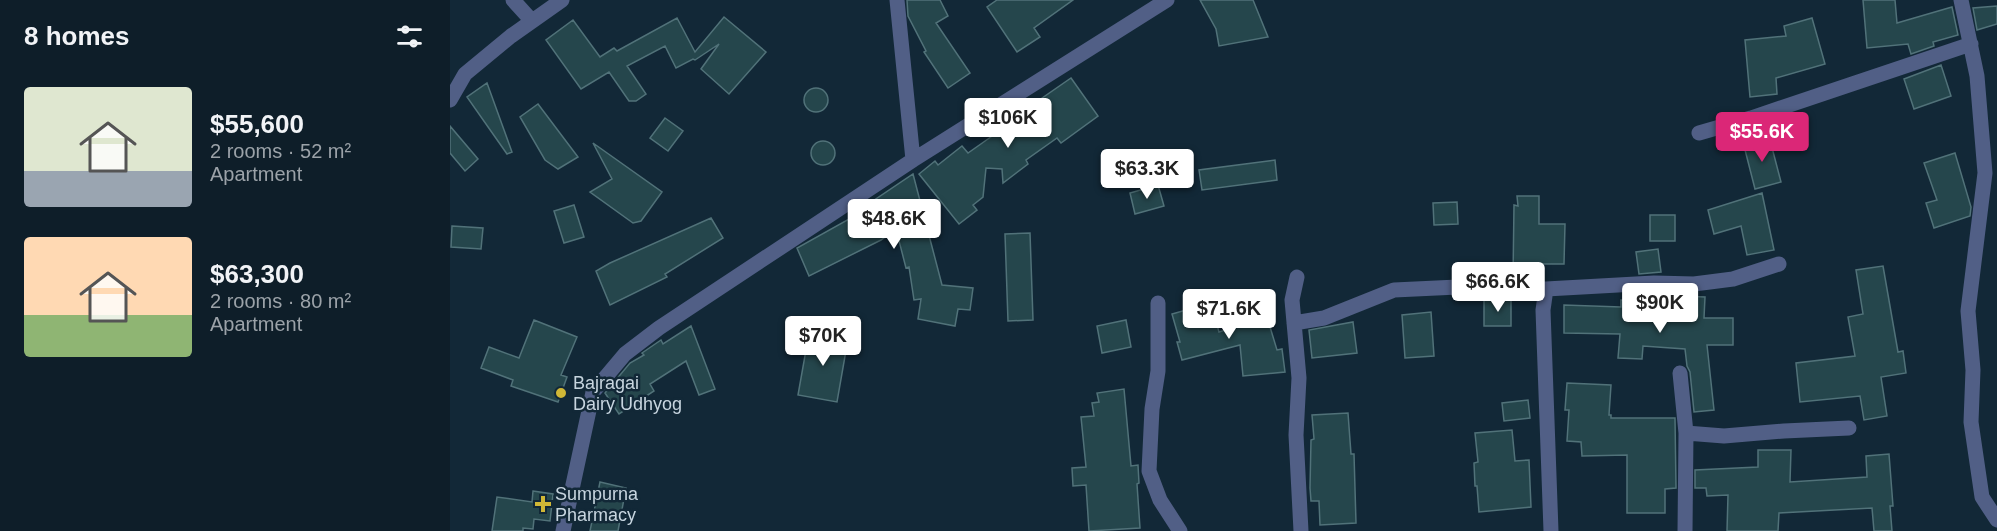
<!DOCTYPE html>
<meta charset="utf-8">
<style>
:root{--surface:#0e1e29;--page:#1c2b35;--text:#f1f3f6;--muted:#9ba2a8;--accent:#db2777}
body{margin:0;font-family:Helvetica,sans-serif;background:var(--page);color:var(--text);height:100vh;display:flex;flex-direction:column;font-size:22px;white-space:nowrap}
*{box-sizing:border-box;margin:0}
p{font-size:20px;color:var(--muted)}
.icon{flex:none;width:33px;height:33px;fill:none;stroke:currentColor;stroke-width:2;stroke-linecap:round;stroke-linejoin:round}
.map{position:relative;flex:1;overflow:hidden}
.drawer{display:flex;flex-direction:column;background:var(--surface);width:450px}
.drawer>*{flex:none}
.price{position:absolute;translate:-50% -51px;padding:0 14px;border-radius:6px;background:#fff;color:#222;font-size:20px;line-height:39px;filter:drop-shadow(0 2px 3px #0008)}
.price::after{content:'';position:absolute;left:50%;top:36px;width:18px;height:14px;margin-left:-9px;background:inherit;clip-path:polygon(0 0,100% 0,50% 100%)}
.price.on{background:var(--accent);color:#fff}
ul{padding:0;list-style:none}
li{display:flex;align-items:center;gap:18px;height:150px;padding:0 24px}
li span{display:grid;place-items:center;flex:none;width:168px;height:120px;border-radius:6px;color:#555}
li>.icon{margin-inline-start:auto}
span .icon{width:72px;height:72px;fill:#fffc;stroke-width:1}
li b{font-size:26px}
h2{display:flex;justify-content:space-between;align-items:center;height:72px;padding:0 24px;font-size:26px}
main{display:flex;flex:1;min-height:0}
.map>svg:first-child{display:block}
</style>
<main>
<section class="drawer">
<h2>8 homes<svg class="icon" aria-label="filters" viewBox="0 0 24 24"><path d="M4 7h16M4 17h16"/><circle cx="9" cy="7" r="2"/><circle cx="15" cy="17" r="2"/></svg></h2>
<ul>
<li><span style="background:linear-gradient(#dfe7d0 70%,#9aa5b1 0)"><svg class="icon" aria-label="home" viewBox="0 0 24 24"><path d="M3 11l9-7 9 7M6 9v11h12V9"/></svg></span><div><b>$55,600</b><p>2 rooms · 52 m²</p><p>Apartment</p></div></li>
<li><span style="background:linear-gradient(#ffd9b3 65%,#8fb573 0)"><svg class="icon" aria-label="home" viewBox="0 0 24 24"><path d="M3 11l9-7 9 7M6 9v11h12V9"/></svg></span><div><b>$63,300</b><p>2 rooms · 80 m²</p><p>Apartment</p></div></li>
</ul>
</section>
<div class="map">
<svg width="1547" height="531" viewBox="0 0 1547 531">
<rect width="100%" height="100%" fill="#122837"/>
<path fill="#25464c" stroke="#517279" stroke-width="1.5" d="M 457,0 L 490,0 L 498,16 L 486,23 L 520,73 L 498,88 L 474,52 L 476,51 L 458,16 Z
M 547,0 L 623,0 L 584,28 L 590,37 L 567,52 L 537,7 Z
M 750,0 L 803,0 L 818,37 L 769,46 L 766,29 Z
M 1413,0 L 1445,0 L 1447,23 L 1502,7 L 1508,35 L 1483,42 L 1484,46 L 1461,54 L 1458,44 L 1417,48 Z
M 1547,6 L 1547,24 L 1527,30 L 1523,8 Z
M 274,17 L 316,52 L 279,94 L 251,69 L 269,44 L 245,60 L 243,59 L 226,68 L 215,46 L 177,66 L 196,94 L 186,101 L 179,101 L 159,72 L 131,89 L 96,40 L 123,20 L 150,57 L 164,48 L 167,51 L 227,18 L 245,52 Z
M 1362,18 L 1375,64 L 1326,78 L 1327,94 L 1300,97 L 1295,40 L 1336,36 L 1334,26 Z
M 1491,65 L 1501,96 L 1464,109 L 1454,79 Z
M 621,78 L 648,116 L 611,143 L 607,138 L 576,160 L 578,164 L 553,183 L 552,169 L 536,168 L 533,197 L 523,205 L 527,210 L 509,224 L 469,174 L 485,161 L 488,165 L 512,146 L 518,153 L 545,134 L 543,132 Z
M 37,83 L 62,152 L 57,154 L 17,97 Z
M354 100a12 12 0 1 1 24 0a12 12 0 1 1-24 0Z
M 88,104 L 128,157 L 108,169 L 95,160 L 70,117 Z
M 215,118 L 233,131 L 218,151 L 200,138 Z
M 0,126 L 28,159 L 15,171 L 0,153 Z
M 1319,136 L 1331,182 L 1305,189 L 1294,146 Z
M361 153a12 12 0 1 1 24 0a12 12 0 1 1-24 0Z
M 143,143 L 212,192 L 191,221 L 183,223 L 140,192 L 162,179 Z
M 1505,153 L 1521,207 L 1520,216 L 1484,228 L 1476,203 L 1487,200 L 1474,163 Z
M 825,160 L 827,180 L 752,190 L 749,170 Z
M 463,174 L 492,285 L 523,288 L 520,310 L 508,309 L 505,326 L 468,319 L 471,299 L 464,300 L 459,267 L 456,268 L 446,229 L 431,240 L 359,276 L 347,248 L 419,208 L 417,205 Z
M 708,185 L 714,206 L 685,214 L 680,193 Z
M 1312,193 L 1324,250 L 1297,255 L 1291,226 L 1264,234 L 1258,210 Z
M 1067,196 L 1089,196 L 1089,224 L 1115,224 L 1114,264 L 1088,264 L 1088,278 L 1063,278 L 1064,205 L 1068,206 Z
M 1007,202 L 1008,224 L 984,225 L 983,203 Z
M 124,205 L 134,237 L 114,243 L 104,211 Z
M 1200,215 L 1225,215 L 1225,241 L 1200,241 Z
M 261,218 L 273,238 L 215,274 L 217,277 L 160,305 L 146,271 L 160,263 Z
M 2,226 L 33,228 L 31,249 L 1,247 Z
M 580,233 L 583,320 L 558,321 L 555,234 Z
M 1208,249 L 1211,272 L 1189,274 L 1186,252 Z
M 1433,266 L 1448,352 L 1453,351 L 1456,373 L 1431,377 L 1437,416 L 1414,420 L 1410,396 L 1350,402 L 1346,363 L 1405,356 L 1398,317 L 1413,314 L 1406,270 Z
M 1230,296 L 1255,297 L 1254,318 L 1283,318 L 1283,345 L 1257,345 L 1264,410 L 1244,412 L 1240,372 L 1237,366 L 1235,349 L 1193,346 L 1192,359 L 1168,358 L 1170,334 L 1114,333 L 1114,305 L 1171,307 L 1171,300 L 1195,301 L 1194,305 L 1229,308 Z
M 1034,300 L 1061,300 L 1061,326 L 1034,326 Z
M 761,303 L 769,332 L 817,317 L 827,350 L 832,349 L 835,372 L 793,376 L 790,345 L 732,360 L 727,342 L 730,342 L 722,314 Z
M 981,312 L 984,356 L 955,358 L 952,315 Z
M 84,320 L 127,337 L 111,375 L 117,377 L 108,402 L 61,386 L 63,380 L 31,368 L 39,347 L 69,358 Z
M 676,320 L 681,347 L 652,353 L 647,326 Z
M 903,322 L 907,353 L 862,358 L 859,330 Z
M 241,326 L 265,389 L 249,395 L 236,361 L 200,384 L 204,391 L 169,414 L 155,393 L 180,363 L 194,355 L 192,353 L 211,340 L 213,344 Z
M 359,333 L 398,339 L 387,402 L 348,395 Z
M 1117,383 L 1161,385 L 1159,415 L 1161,415 L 1161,418 L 1225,418 L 1226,488 L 1215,489 L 1215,513 L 1177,513 L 1177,455 L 1132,456 L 1131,442 L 1117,441 L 1119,410 L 1115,410 Z
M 674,389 L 681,466 L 688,465 L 689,483 L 687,484 L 690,528 L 639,531 L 636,485 L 623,486 L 622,468 L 636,467 L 631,417 L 644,416 L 642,403 L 649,402 L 647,393 Z
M 1078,400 L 1080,418 L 1054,421 L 1052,403 Z
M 898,413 L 901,454 L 904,454 L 906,523 L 870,525 L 869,501 L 861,501 L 860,488 L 861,440 L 864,439 L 862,415 Z
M 1062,430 L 1065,461 L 1079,460 L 1081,507 L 1029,512 L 1027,486 L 1025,486 L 1024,463 L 1028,462 L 1025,433 Z
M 1308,450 L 1341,450 L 1340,482 L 1417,477 L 1416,456 L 1439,454 L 1443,506 L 1440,506 L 1442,531 L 1424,531 L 1422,508 L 1329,513 L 1328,531 L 1277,531 L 1278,495 L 1257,496 L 1256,488 L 1245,488 L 1245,470 L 1308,467 Z
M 150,482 L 176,488 L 168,531 L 140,531 Z
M 83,491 L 103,494 L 100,521 L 84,519 L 83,529 L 73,528 L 73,531 L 42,531 L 47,497 L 82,502 Z"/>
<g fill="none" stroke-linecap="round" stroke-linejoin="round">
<path stroke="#515f86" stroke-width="15" d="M 63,0 L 82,21
M 447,0 L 463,160
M 1511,0 L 1527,76 L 1535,173 L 1518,311 L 1523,370 L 1521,422 L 1532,497 L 1547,520
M 0,100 L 15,74 L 61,36 L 112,0
M 1249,133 L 1301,118 L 1521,44
M 847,277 L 842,300 L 849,378 L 846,435 L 851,531
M 1096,289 L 1204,283 L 1244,284 L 1283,279 L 1329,264
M 708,303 L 708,371 L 702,409 L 699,471 L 710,500 L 730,531
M 844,323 L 874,318 L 944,290 L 1029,286 L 1096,289 L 1093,310 L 1101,531
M 1230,373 L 1236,433 L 1235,531
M 1236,433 L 1274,436 L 1334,431 L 1399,428
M 113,531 L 143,392 L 175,354 L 209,328 L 463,160 L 717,0"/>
</g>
<g fill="#d0b736" stroke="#122837" stroke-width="2">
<circle cx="111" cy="393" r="6"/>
<path d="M90 495h6v6h6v6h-6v6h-6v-6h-6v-6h6z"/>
</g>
<g text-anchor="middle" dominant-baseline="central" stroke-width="5" stroke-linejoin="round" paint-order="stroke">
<g font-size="18" fill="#c7d5df" stroke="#122837" text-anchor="start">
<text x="123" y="383">Bajragai<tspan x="123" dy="21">Dairy Udhyog</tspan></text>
<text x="105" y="494">Sumpurna<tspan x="105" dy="21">Pharmacy</tspan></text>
</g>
</g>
</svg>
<b class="price" style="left:558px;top:149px">$106K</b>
<b class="price on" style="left:1312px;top:163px">$55.6K</b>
<b class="price" style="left:697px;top:200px">$63.3K</b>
<b class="price" style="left:444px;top:250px">$48.6K</b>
<b class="price" style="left:1048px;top:313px">$66.6K</b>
<b class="price" style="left:1210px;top:334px">$90K</b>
<b class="price" style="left:779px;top:340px">$71.6K</b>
<b class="price" style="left:373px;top:367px">$70K</b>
</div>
</main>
